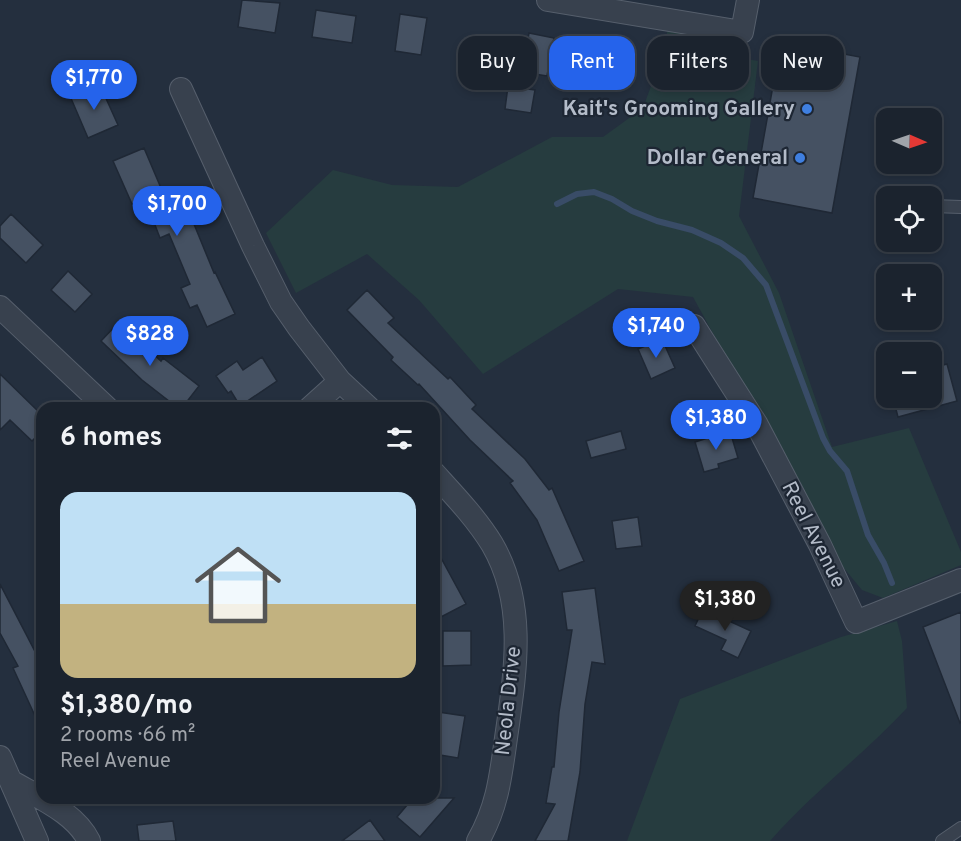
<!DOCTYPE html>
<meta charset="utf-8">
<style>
:root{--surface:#1b232e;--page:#242b36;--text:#f1f3f6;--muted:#a0a4aa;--line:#39404a;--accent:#2563eb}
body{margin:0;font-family:Overpass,sans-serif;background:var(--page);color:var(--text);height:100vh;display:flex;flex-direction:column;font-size:22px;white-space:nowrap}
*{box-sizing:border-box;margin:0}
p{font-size:20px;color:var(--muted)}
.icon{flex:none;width:33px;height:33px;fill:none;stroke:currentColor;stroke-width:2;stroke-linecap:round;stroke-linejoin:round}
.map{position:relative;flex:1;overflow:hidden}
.side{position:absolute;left:36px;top:402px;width:404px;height:402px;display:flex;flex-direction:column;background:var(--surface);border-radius:18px;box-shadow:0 3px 9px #0003,0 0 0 2px var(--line)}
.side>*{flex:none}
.guide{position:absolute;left:458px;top:36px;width:412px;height:54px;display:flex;gap:12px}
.needle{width:39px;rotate:92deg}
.fabs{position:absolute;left:876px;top:108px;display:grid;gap:12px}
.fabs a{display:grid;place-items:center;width:66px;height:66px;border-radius:12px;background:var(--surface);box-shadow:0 3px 9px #0003,0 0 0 2px var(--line);font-size:30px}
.price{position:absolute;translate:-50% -51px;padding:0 14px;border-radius:21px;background:var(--accent);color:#fff;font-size:20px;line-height:39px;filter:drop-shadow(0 2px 3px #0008)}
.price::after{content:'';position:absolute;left:50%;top:36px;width:18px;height:14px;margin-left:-9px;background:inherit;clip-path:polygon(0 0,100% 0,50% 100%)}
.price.on{background:#222;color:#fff}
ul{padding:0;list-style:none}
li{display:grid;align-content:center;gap:12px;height:318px;padding:0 24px}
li+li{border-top:2px solid var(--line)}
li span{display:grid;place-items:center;height:186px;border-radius:18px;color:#555}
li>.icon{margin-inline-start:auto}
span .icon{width:108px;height:108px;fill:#fffc;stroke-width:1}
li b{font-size:26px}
h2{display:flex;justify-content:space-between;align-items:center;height:72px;padding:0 24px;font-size:26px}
.chip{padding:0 21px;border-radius:18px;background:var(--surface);box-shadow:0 3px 9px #0003,0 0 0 2px var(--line);font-size:21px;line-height:54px}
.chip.on{background:var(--accent);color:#fff}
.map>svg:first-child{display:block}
</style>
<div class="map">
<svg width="961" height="841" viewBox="0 0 961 841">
<rect width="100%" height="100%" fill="#242f3e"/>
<path fill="#263c3f" d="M 668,28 L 709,38 L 724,49 L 746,59 L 758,61 L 739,216 L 779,293 L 832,447 L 909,428 L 961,552 L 961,565 L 883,598 L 862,590 L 838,561 L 693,297 L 618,289 L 483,374 L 419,300 L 367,254 L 296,293 L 266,233 L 333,170 L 392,185 L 458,187 L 552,137 L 603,137 L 643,108 L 662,56 Z
M 897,621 L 902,641 L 907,708 C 863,755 812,793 770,841 L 627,841 L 680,699 L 841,637 Z"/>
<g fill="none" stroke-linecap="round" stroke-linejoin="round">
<path stroke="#394c67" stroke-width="6" d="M 557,204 L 577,194 L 594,192 L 612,199 L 632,211 L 657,221 L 692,230 L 721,243 L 743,258 L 766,285 L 823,438 L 830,451 L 847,471 L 868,535 L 884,563 L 892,583"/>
</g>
<path fill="#455162" stroke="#1f2835" stroke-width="1.5" d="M 242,0 L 280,3 L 275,33 L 238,27 Z
M 316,10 L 356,16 L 352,43 L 312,37 Z
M 400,14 L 427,18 L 421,55 L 395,51 Z
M 529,33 L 554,38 L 547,76 L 522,72 Z
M 797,45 L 860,57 L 832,213 L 753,198 L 774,80 L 790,83 Z
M 99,83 L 118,125 L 88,138 L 70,96 Z
M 508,86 L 535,90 L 531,113 L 505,109 Z
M 144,148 L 172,214 L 187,207 L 214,273 L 215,272 L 235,314 L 207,327 L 197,305 L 190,308 L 181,288 L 190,284 L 169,234 L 160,238 L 145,199 L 132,204 L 113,161 Z
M 11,214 L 43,245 L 26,263 L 0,238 L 0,226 Z
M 68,271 L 92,294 L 75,312 L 51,290 Z
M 367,290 L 394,318 L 388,323 L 448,379 L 450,377 L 476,405 L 472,409 L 525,459 L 549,490 L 552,488 L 584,561 L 559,571 L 537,520 L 510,483 L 513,481 L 470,440 L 419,384 L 418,385 L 391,360 L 393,357 L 347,310 Z
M 119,322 L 161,361 L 163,358 L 199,386 L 182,408 L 178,408 L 142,380 L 101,341 Z
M 662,339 L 675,368 L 651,379 L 638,349 Z
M 262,357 L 277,381 L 240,406 L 231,391 L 228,393 L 216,376 L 237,361 L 243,370 Z
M 947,364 L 957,401 L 898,417 L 893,398 L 932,398 L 932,368 Z
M 0,374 L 42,415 L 42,431 L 32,441 L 10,420 L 0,430 Z
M 621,431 L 626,449 L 591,458 L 586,441 Z
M 730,431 L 738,458 L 718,464 L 719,468 L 704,472 L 695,442 Z
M 638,517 L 642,546 L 616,549 L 612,521 Z
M 434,545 L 466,604 L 439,618 L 434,607 Z
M 0,584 L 42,665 L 42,731 L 13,668 L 18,666 L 0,633 Z
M 595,588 L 605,664 L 592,662 L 585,704 L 580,772 L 568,841 L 535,841 L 555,804 L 546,803 L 552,767 L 554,767 L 559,712 L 572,630 L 567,630 L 562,592 Z
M 703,609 L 751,631 L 738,658 L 721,650 L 726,640 L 695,626 Z
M 961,612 L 961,722 L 960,723 L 923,627 Z
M 443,631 L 471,631 L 471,665 L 443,666 Z
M 438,712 L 465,716 L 458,758 L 434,754 L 434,733 Z
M 413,798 L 454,798 L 420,837 L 397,817 Z
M 370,820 L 385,841 L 342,841 Z
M 173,821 L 176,841 L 139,841 L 137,825 Z"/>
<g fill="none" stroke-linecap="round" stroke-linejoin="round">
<defs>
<path id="lane" d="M 932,206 L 961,207
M 942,841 L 961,828"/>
<path id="street" d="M 548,0 L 742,32 L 748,0
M 181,89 L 253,246 L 281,302 L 299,328 L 340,381 L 369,408
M 0,307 L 107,408
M 694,326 L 757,425 L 820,545 L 856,622 L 961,580
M 310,408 L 340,381
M 434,473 C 454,495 476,518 492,544 C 526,602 516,668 507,731 C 501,772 499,804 478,841
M 0,757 L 37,841
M 11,781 C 37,797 75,812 89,841"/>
</defs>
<use href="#lane" stroke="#565f6c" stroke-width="14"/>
<use href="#street" stroke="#565f6c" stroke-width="24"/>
<use href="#lane" stroke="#38414e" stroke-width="12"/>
<use href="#street" stroke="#38414e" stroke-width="22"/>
</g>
<g fill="#3f7fe0" stroke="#1d2633" stroke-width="2">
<circle cx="807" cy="109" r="6"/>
<circle cx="800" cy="158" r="6"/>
</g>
<g text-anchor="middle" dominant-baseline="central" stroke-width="4.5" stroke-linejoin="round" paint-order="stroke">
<g font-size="21" font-weight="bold" fill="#b4bcc9" stroke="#1d2633" text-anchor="end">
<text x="795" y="109">Kait's Grooming Gallery</text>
<text x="788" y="158">Dollar General</text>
</g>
<g font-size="21" fill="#b4bcc9" stroke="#1d2633">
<text transform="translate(813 535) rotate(63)">Reel Avenue</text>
<text transform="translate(509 701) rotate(-84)">Neola Drive</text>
</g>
</g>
</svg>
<div class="fabs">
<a><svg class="needle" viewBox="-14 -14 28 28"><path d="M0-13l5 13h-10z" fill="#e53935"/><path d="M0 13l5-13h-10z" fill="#a0a4aa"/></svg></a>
<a><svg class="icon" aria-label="locate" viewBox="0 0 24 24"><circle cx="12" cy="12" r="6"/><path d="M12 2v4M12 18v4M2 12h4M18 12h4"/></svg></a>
<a>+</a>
<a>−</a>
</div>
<b class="price" style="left:94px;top:111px">$1,770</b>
<b class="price" style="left:177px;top:237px">$1,700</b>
<b class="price" style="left:656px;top:359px">$1,740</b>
<b class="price" style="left:150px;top:367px">$828</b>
<b class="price" style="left:716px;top:451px">$1,380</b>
<b class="price on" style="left:725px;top:632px">$1,380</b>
<div class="guide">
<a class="chip">Buy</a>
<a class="chip on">Rent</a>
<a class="chip">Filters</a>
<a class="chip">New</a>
</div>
<section class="side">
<h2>6 homes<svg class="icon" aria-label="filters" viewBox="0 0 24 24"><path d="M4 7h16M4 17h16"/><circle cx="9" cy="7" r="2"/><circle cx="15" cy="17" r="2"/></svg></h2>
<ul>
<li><span style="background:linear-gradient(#bfe0f5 60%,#c2b280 0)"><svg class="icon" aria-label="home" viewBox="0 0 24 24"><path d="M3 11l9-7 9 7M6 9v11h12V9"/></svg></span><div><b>$1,380/mo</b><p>2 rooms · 66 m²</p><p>Reel Avenue</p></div></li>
</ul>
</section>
</div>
